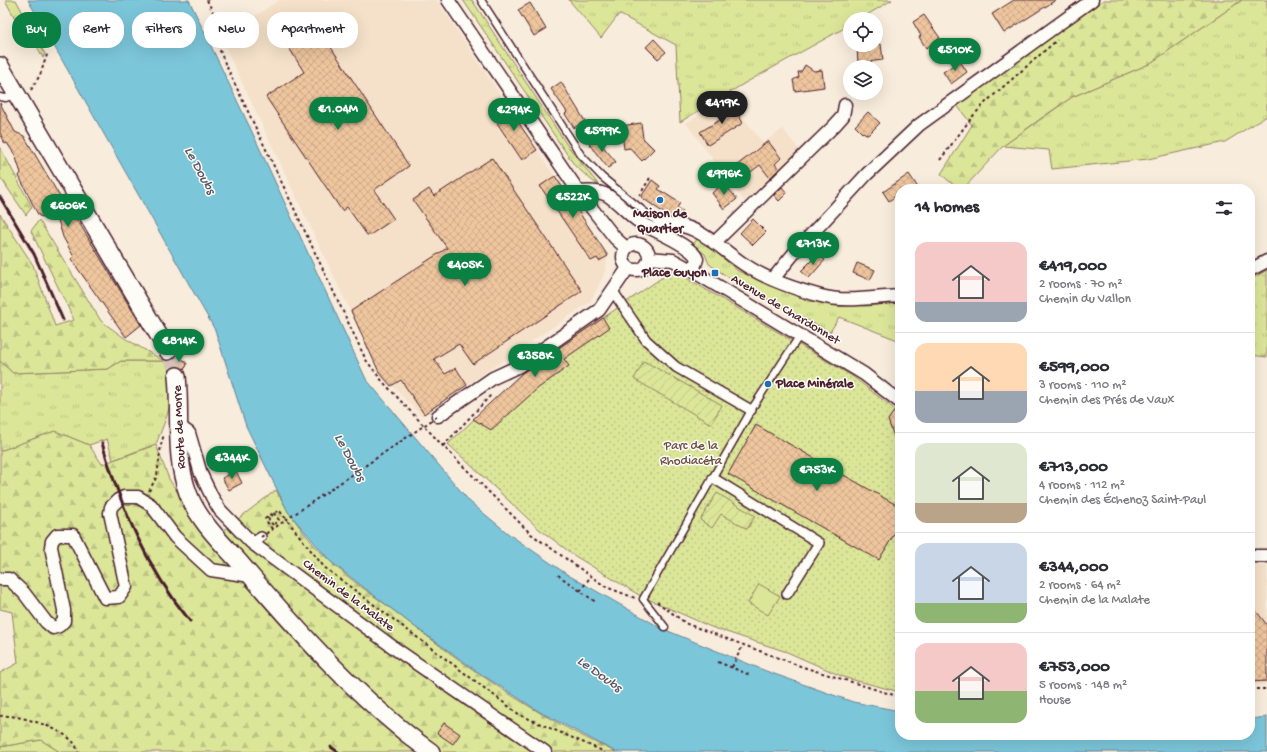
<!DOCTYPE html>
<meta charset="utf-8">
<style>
:root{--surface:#fff;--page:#f7f7f7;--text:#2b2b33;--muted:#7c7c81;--line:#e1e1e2;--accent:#0b8043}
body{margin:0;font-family:"Gochi Hand",sans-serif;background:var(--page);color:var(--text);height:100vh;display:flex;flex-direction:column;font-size:15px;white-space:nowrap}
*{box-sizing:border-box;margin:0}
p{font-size:13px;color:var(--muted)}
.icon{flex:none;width:22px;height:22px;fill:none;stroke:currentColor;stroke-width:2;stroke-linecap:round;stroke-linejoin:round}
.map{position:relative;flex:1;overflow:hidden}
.details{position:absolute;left:895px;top:184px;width:360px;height:556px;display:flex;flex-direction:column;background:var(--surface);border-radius:16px;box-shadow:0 4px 16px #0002}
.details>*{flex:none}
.hud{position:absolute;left:12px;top:12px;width:380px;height:36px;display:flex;gap:8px}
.buttons{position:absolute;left:843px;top:12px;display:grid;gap:8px}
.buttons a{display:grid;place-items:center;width:40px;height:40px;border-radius:50%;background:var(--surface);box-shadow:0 4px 16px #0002;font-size:20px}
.price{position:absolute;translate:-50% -34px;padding:0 9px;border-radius:14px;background:var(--accent);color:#fff;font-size:13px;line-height:26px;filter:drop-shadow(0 1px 2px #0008)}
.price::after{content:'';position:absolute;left:50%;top:24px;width:12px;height:9px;margin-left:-6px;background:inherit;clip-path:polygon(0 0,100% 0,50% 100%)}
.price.current{background:#222;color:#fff}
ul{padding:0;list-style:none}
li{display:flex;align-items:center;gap:12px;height:100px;padding:0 20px}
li+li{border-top:1px solid var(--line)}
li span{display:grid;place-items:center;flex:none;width:112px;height:80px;border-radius:12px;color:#555}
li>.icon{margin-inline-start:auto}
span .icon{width:48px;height:48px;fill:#fffc;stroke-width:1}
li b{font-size:17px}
h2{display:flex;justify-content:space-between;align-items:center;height:48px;padding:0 20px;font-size:17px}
.tag{padding:0 14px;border-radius:16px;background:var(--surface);box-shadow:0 4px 16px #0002;font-size:14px;line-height:36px}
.tag.current{background:var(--accent);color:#fff}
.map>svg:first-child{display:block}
</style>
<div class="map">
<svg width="1267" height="752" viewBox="0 0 1267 752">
<defs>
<pattern id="grass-tufts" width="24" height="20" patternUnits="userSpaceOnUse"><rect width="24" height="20" fill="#dbe699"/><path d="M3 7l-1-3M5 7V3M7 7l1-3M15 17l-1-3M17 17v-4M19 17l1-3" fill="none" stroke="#bdc584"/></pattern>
<pattern id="forest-firs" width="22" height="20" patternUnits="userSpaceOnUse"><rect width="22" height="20" fill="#dbe699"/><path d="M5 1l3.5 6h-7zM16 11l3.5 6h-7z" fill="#bdc584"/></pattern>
<pattern id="park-dots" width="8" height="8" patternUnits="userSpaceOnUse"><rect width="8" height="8" fill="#dbe699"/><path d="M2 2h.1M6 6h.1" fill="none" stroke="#bdc584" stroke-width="1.8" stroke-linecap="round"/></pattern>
<pattern id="garden-furrows" width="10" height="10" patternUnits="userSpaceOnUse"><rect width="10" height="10" fill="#dbe699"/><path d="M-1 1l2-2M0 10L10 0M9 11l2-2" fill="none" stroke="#bdc584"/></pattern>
<pattern id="building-cross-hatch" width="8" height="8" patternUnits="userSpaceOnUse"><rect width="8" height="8" fill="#eec69e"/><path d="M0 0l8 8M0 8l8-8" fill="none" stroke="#ceaa88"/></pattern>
</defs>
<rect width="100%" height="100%" fill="#f8ecdc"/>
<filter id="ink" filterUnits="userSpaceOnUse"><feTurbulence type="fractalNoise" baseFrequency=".025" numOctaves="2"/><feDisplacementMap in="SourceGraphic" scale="8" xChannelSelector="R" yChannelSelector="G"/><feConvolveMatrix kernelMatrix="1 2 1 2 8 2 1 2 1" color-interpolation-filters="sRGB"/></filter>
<g filter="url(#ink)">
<path fill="#f5e1c9" d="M 279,0 L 437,0 L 608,256 L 604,275 L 590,302 L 421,416 L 379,372 L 221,38 Z
M 728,98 L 763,143 L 783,129 L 801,152 L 744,201 L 686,123 Z
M 1250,565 L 1267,566 L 1267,684 L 1250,686 Z"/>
<path fill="url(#grass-tufts)" stroke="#928262" d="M 5,0 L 16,0 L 45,54 L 43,58 L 29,30 L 18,24 Z
M 463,0 L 472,0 L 567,145 L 601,188 L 575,166 Z
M 569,0 L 892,0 L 860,19 L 850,19 L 850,25 L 745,83 L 680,122 L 676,45 L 619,14 L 601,38 Z
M 1242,0 L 1267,0 L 1267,116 L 1225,142 L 1148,159 L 1052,169 L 1049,150 L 1003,146 L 1072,97 L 1149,64 Z
M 697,239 L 708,245 L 738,271 L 808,301 L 865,306 L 900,303 L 900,341 L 839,317 L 830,332 L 738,284 L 709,264 L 705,254 L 693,245 Z
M 1267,270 L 1267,357 L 1250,355 L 1250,280 Z
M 0,361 L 13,373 L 108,369 L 121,361 L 164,361 C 183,383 165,421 156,444 L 113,460 L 107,439 L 89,445 L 55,431 L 0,451 Z
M 41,740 L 60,752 L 0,752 L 0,747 Z"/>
<path fill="url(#forest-firs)" stroke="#928262" d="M 1104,0 L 1242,0 L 1149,64 L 1072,97 L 1043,117 L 1003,146 L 963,189 L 958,189 L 941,174 L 972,125 L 956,104 Z
M 0,147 L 32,207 L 26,215 L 0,177 Z
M 0,214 L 33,265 L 55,326 L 74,320 L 31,231 L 39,220 L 101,321 L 126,339 L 164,361 L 121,361 L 108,369 L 13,373 L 0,361 Z
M 55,431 L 89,445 L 102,464 L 156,445 L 169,479 L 209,541 L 276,490 C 290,516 309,542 331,562 C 350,580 373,595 393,610 C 462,664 536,717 616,752 L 60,752 L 41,740 L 0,747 L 0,673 L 18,663 L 12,612 L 0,609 L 0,451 Z"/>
<path fill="url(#park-dots)" stroke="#928262" d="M 673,270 L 852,376 L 892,407 L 900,417 L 900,692 L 846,678 L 787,652 L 711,627 L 639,595 L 575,556 L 539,529 L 448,444 L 524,372 Z"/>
<path fill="url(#garden-furrows)" stroke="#928262" d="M 644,361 L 722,405 L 711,424 L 634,379 Z
M 717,493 L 755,516 L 747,529 L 721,514 L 712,528 L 700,520 Z"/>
<path fill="#dbe699" stroke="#928262" d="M 759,584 L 780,596 L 768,615 L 748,603 Z"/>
<path fill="#7bc6da" stroke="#678394" d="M 28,0 L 189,0 L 253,134 L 366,379 L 470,502 L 510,535 L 568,575 L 663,629 L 766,671 L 853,702 L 900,711 L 900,735 L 1250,735 L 1250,719 L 1267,717 L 1267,752 L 616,752 L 540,712 L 481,674 L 415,627 L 331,562 L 288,512 L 246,426 L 215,330 Z"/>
<path fill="url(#building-cross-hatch)" stroke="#4a1f2b" d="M 1014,0 L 1056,0 L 1004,33 L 992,14 Z
M 530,3 L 546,29 L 534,36 L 518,10 Z
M 924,15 L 940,38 L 926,48 L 919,37 L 921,36 L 913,22 Z
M 315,23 L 409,166 L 374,190 L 394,219 L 370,235 L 367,235 L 347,207 L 342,211 L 266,97 L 304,72 L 286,43 Z
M 654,39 L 666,52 L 658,59 L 646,47 Z
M 876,44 L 881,44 L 883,60 L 858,63 L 857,47 Z
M 960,61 L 967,72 L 951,84 L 943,72 Z
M 805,65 L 814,71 L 822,70 L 824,87 L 795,91 L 793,80 L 799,77 L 798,72 L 801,72 Z
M 561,82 L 585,121 L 574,128 L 565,114 L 567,112 L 551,89 Z
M 0,103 L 15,132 L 24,136 L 69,212 L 72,211 L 141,325 L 126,337 L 71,259 L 74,257 L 63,237 L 58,220 L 39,216 L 35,209 L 19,176 L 21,173 L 15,155 L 7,143 L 5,144 L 0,133 Z
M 506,104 L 537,150 L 522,160 L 491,114 Z
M 732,104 L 743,123 L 708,145 L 700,132 L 723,118 L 720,112 Z
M 868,112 L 880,123 L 868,135 L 863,132 L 862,133 L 855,126 Z
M 641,123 L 643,138 L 654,149 L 642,161 L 630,148 L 624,149 L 621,126 Z
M 596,138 L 616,162 L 608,168 L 589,144 Z
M 768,141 L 781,158 L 775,164 L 779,169 L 770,178 L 760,165 L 740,180 L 732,169 Z
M 492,158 L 582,291 L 473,364 L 459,344 L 434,359 L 445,374 L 456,368 L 467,385 L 424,414 L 401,380 L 391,386 L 379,372 L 351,311 L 447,248 L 413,200 L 429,189 L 434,196 Z
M 909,174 L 919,189 L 900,189 L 900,193 L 889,201 L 883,192 Z
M 555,176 L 608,256 L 599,261 L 597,258 L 591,261 L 540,186 Z
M 652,180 L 660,186 L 658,189 L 680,203 L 677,208 L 683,211 L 679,218 L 673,216 L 671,218 L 641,197 Z
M 724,183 L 737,199 L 724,209 L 712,193 Z
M 782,187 L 787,193 L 779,201 L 774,195 Z
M 753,219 L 766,232 L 753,245 L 740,233 Z
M 818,254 L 825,260 L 809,278 L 801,271 Z
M 857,263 L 875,270 L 870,280 L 853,273 Z
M 603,318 L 609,328 L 564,359 L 569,366 L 537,389 L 491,430 L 473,419 L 522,373 Z
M 174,359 L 184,360 L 187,364 L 186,367 L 184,369 L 175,366 L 167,361 Z
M 895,410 L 900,416 L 899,451 L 888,420 Z
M 756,425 L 900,507 L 900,524 L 879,560 L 728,474 Z
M 236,471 L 242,483 L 229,490 L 222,478 Z
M 1250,603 L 1267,625 L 1267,681 L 1250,682 Z
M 444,723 L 460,734 L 453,744 L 437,733 Z"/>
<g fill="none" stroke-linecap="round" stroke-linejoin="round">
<path stroke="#d5c3b9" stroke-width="17" stroke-dasharray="17 8" stroke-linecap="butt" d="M 168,351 L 175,364 L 177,376"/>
<defs>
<path id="service" d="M 481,0 L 581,155 L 602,177 L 662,226
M 0,97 L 6,98 L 15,94
M 665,627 L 643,599 L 753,407 L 800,335"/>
<path id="pedestrian" d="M 612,290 L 646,340 L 676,367 L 751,410
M 713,478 L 819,543 L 787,594
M 252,543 L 261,537"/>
<path id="minor" d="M 448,0 L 579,192 L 615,238 L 626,248
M 579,192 C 588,191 599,191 607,195 C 618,202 627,213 638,221 C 650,230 693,245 697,259 L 693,271
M 659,231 L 662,226 C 696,218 723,253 750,268 C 769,280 799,290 821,296 C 845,303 875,297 900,296
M 714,243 L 834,126 L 843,116 L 845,105
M623 257a13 13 0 1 1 26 0a13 13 0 1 1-26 0Z
M 649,258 L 673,260 L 693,271 L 864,374 L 900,402
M 1250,270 L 1267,261
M 773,279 L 795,252 L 867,174 L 919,125 L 1092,0
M 438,416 L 493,378 L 519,366 L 599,310 L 628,268
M 178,425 L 189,433 L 201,474 L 212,497 L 220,510 L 252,543 L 397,650 L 545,752
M 1250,556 L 1267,556
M 0,579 L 9,579 L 24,593 L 46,622 L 53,628 L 59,626 L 64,621 L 64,610 L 51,547 L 52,541 L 57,535 L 73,535 L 105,598 L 119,597 L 126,587 L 110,513 L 111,507 L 118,500 L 124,497 L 138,497 L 151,505 L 175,537 L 211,570 L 251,576"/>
<path id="secondary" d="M 0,66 L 168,351
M 177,376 C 181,415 174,456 188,493 C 198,520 221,542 240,563 C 296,629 360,701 431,752"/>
</defs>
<use href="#service" stroke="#4a1f2b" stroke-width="9"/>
<use href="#pedestrian" stroke="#4a1f2b" stroke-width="12"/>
<use href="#minor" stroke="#4a1f2b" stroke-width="15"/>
<use href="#secondary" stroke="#4a1f2b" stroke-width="20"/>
<path stroke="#4a1f2b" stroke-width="2" stroke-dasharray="3 3" stroke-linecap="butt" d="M 207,0 L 219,24 L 216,40 L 224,61 L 366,360 L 383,382 L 443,446 L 531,534 L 606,587 L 635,598
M 31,90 L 40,75 L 48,52
M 940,160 L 972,117 L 987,101 L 1057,40
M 639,196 L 650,178
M 443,446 L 491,395
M 149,491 L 157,476 L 161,445 L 164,434
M 273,525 L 268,518 L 279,510 L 324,567 L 520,715 L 605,752
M 558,575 L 597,603
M 580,591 L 591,576
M 657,602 L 687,624 L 803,667 L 900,697
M 718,662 L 750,675
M 732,667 L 743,645
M 1250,689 L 1267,689
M 0,716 C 19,714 62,728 74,743 C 76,745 77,749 78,752"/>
<use href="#service" stroke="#fdfcf7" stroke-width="6"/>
<use href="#pedestrian" stroke="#fdfcf7" stroke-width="9"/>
<use href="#minor" stroke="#fdfcf7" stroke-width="12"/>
<use href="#secondary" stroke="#fdfcf7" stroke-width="17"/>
<path stroke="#4a1f2b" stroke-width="3" d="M 0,197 L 34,254 L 63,320
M 102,443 C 121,508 147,568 190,621
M 331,747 L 338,752"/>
<path stroke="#4a1f2b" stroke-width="2" stroke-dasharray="3 3" stroke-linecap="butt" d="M 272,529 L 265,519 L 273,512 L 279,520 L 273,525
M 261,537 L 438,416"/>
</g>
</g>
<g fill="#1f6fb2" stroke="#fdfcf7" stroke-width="1.5">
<circle cx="660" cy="200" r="4"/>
<rect x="711" y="269" width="8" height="8" rx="2"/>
<circle cx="768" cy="384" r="4"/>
</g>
<g text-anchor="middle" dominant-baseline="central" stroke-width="3" stroke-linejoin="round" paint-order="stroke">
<g font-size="13" font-weight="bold" fill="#4a1f2b" stroke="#fdfcf7">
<text x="660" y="214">Maison de<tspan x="660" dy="15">Quartier</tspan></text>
<text x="707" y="273" text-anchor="end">Place Guyon</text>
<text x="776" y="384" text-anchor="start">Place Minérale</text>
</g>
<g font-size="13" fill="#4a1f2b" stroke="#fdfcf7">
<text transform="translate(785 310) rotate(31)">Avenue de Chardonnet</text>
<text transform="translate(180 427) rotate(-93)">Route de Morre</text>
<text transform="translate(348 596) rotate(37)">Chemin de la Malate</text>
</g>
<g font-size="13" fill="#6e5146" stroke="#fdfcf7">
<text x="691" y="446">Parc de la<tspan x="691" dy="15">Rhodiacéta</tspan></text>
</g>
<g font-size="14" font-style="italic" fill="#5b5968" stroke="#fdfcf7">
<text transform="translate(199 171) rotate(62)">Le Doubs</text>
<text transform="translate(349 458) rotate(62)">Le Doubs</text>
<text transform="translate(599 675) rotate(36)">Le Doubs</text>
</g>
</g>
</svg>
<div class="buttons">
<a><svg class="icon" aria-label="locate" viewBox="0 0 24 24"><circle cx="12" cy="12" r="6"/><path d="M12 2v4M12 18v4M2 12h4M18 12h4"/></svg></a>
<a><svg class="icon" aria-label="layers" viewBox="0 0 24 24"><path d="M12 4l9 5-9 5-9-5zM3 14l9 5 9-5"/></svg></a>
</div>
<b class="price" style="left:955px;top:72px">€510K</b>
<b class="price current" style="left:722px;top:125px">€419K</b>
<b class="price" style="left:338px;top:131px">€1.04M</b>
<b class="price" style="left:514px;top:132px">€294K</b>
<b class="price" style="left:602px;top:153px">€599K</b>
<b class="price" style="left:724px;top:196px">€996K</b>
<b class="price" style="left:573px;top:219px">€522K</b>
<b class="price" style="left:68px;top:228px">€606K</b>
<b class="price" style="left:813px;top:266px">€713K</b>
<b class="price" style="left:465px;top:287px">€405K</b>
<b class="price" style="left:179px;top:363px">€814K</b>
<b class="price" style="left:535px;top:378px">€358K</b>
<b class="price" style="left:232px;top:480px">€344K</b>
<b class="price" style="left:817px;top:492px">€753K</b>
<div class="hud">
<a class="tag current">Buy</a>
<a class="tag">Rent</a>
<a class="tag">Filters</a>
<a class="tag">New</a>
<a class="tag">Apartment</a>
</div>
<section class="details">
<h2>14 homes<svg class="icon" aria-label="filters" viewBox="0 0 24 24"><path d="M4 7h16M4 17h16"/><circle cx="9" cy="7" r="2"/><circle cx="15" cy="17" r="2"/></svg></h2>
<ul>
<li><span style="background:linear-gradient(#f6c9c9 75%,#9aa5b1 0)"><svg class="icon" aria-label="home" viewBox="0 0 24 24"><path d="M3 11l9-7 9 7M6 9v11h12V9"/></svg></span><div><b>€419,000</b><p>2 rooms · 70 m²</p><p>Chemin du Vallon</p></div></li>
<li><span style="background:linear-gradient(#ffd9b3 60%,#9aa5b1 0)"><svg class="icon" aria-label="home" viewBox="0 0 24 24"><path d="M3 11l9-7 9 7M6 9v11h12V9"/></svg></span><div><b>€599,000</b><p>3 rooms · 110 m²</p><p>Chemin des Prés de Vaux</p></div></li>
<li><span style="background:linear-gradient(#dfe7d0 75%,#b9a48a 0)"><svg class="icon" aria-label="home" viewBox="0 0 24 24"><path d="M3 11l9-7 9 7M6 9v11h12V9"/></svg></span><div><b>€713,000</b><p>4 rooms · 112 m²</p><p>Chemin des Échenoz Saint-Paul</p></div></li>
<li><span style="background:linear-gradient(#c9d6e8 75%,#8fb573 0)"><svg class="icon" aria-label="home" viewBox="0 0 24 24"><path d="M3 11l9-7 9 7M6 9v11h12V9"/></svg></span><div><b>€344,000</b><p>2 rooms · 64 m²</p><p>Chemin de la Malate</p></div></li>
<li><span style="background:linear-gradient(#f6c9c9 60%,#8fb573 0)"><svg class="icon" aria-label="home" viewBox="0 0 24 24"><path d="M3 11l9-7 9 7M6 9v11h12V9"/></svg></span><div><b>€753,000</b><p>5 rooms · 148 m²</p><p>House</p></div></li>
</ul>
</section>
</div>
